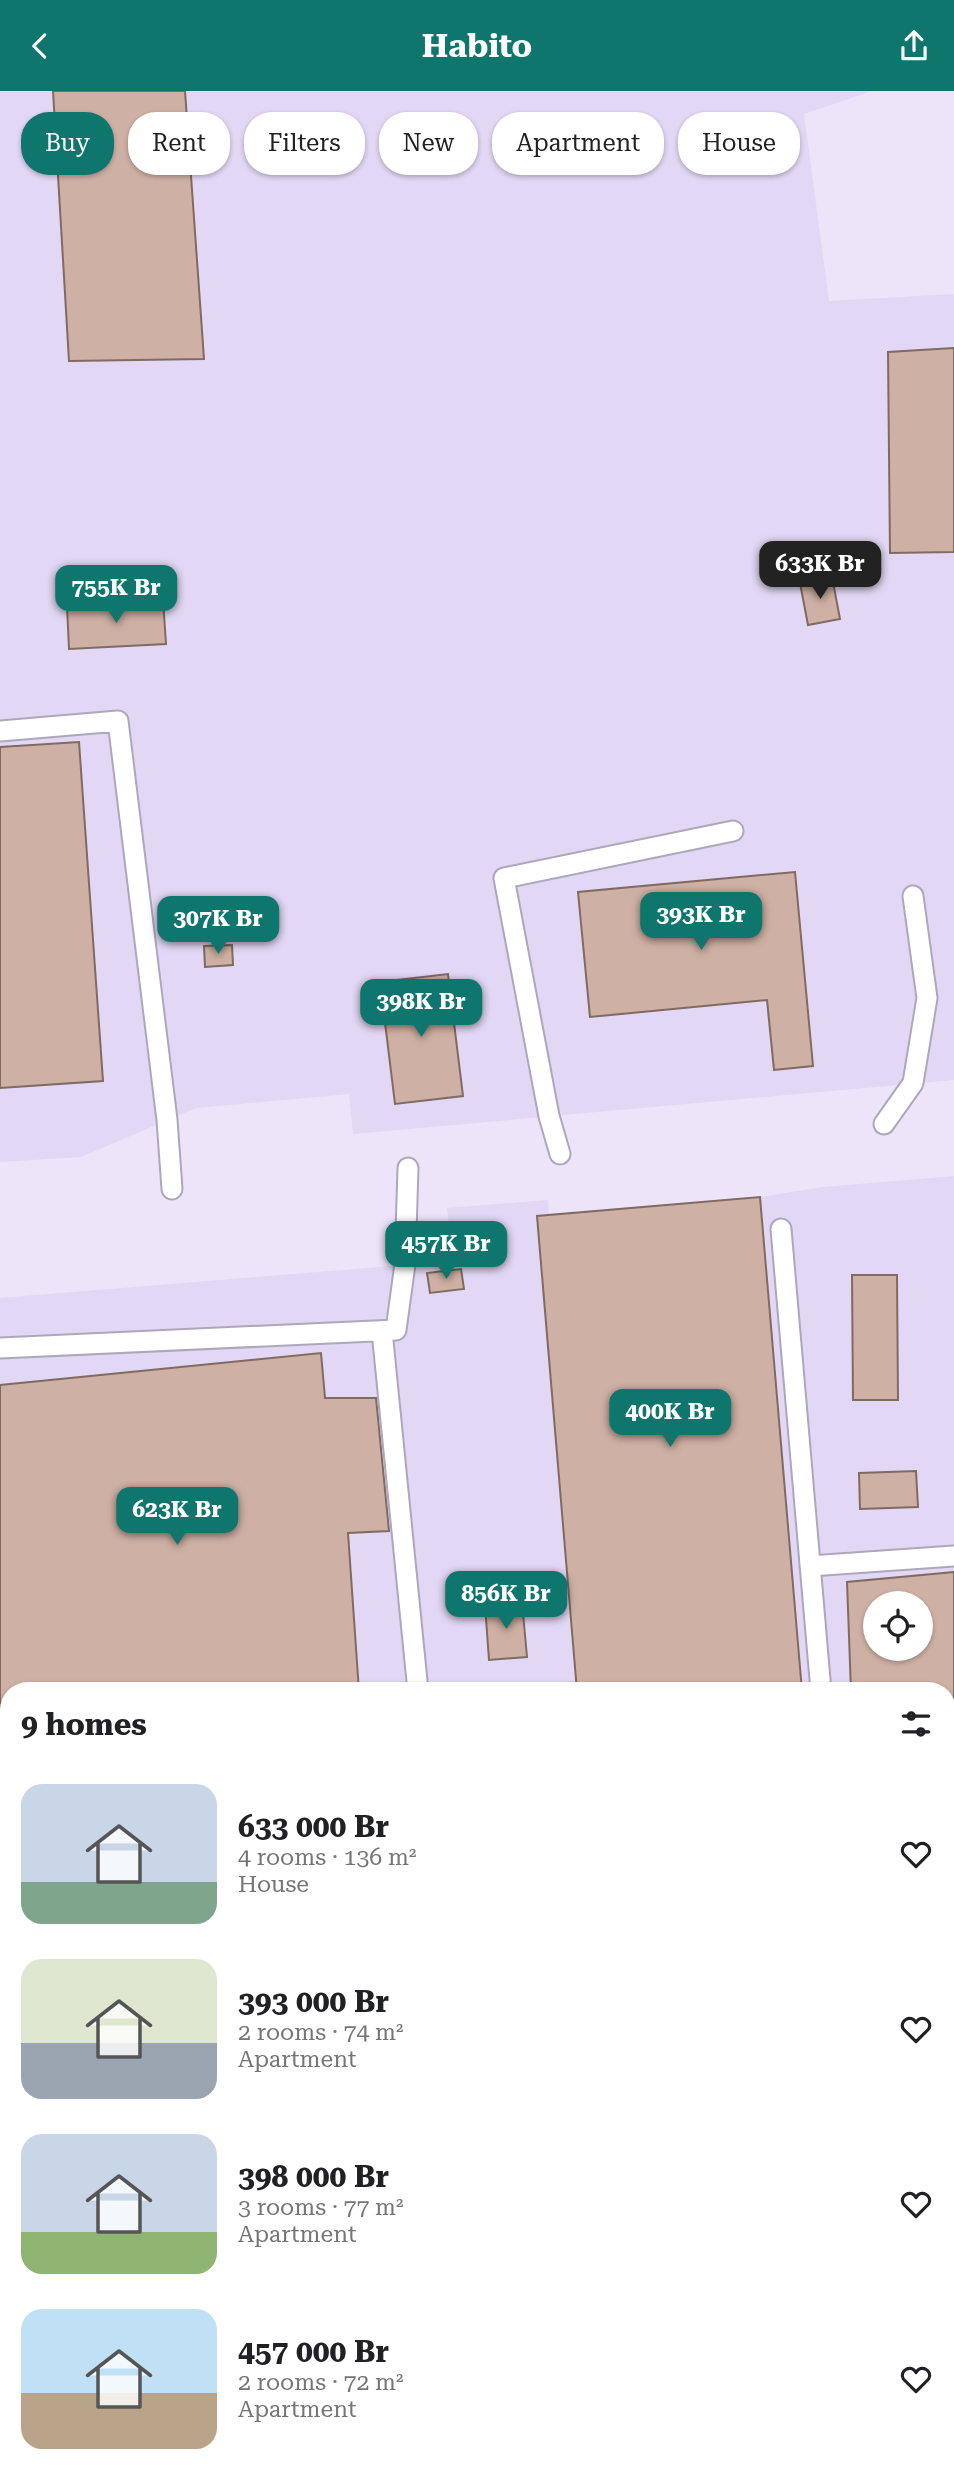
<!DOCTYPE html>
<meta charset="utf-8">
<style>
:root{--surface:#fff;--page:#f6f6f6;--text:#202124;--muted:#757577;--accent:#0f766e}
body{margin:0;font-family:"Roboto Serif",serif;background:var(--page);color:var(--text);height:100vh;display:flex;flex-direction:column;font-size:26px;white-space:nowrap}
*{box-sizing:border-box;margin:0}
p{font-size:23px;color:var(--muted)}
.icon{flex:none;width:38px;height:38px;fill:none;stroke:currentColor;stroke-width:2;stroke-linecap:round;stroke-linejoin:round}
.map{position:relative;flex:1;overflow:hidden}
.panel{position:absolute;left:0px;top:1591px;width:956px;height:800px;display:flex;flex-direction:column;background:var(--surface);border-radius:28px 28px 0 0;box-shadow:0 2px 5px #0004}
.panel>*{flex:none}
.banner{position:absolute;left:21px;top:21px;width:914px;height:63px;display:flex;gap:14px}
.controls{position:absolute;left:863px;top:1500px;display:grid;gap:14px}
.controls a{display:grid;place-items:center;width:70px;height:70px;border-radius:50%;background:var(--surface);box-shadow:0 2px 5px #0004;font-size:35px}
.price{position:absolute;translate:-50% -60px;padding:0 16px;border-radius:14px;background:var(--accent);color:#fff;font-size:23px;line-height:46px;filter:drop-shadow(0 2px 4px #0008)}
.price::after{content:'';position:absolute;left:50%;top:42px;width:21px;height:16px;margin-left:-10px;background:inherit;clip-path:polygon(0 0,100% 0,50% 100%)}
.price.current{background:#222;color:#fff}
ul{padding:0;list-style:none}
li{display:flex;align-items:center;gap:21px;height:175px;padding:0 21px}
li span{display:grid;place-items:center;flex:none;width:196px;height:140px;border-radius:21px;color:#555}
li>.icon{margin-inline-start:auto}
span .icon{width:84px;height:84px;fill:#fffc;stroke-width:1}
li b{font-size:30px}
h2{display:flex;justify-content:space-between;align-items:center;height:84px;padding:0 21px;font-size:30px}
.tag{padding:0 24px;border-radius:28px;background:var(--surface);box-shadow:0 2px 5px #0004;font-size:24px;line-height:63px}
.tag.current{background:var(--accent);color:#fff}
header{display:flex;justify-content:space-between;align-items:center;height:91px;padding:0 21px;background:var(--accent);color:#fff;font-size:32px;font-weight:700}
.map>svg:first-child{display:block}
</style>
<header><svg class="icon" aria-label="back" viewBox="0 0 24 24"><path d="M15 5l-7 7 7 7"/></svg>Habito<svg class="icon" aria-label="share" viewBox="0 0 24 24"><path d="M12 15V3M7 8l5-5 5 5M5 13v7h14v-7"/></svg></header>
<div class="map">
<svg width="954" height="2389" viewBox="0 0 954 2389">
<rect width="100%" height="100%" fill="#ede4fa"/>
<path fill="#e2d7f4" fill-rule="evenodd" d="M 0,0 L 872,0 L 804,23 L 829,210 L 954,203 L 954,989 L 353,1043 L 349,1003 L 196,1017 L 81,1066 L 0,1071 Z
M 954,1085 L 954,2389 L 82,2389 L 80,2382 L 947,2382 L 947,1600 L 9,1600 L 9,2145 L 0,2146 L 0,1207 L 453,1170 L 447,1117 L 548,1109 L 549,1124 L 760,1106 L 823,1096 ZM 875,1512 L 920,1512 L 920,1558 L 875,1558 Z"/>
<path fill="#cfb0a4" stroke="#806a61" stroke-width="2" fill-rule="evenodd" d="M 53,0 L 185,0 L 204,268 L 69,270 Z
M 954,257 L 954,461 L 890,462 L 888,261 Z
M 832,486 L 840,528 L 808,534 L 800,492 Z
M 163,509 L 166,553 L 69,558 L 67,515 Z
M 79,651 L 103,990 L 0,997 L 0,656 Z
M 795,781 L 813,975 L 774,979 L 767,909 L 590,926 L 578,801 Z
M 232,854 L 233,874 L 205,876 L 204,855 Z
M 448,883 L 463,1005 L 395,1013 L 380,891 Z
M 760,1106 L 802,1600 L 577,1600 L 537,1125 Z
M 461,1178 L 464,1198 L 430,1202 L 427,1182 Z
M 852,1184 L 897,1184 L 898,1309 L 853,1309 Z
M 321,1262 L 325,1307 L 376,1307 L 389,1440 L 348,1442 L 359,1600 L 9,1600 L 9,2145 L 0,2146 L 0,1294 Z
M 916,1380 L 918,1416 L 860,1418 L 859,1382 Z
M 954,1481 L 954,2154 L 950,2154 L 947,2108 L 947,1600 L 851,1600 L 847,1491 ZM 875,1512 L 920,1512 L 920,1558 L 875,1558 Z
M 522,1511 L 527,1566 L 489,1569 L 485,1514 Z
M 583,2382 L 930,2382 L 930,2389 L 423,2389 Z"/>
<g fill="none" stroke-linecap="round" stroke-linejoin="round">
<defs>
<path id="service" d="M 0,640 L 118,630 L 167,1029 L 172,1098
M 884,1033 L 913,992 L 927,907 L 913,805
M 560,1063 L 549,1025 L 504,787 L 733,740
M 781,1138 L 821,1600
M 382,1240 L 418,1600
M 0,1257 L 396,1239 L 405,1173 L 408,1077
M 810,1475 L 954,1465
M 947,2187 L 954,2186
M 0,2265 L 9,2263
M 947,2332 L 952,2338 L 954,2357
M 107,2382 L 111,2382
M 13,2389 L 68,2384"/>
</defs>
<use href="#service" stroke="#aea7bb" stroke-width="23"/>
<use href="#service" stroke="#fff" stroke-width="19"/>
</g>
</svg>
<div class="controls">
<a><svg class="icon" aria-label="locate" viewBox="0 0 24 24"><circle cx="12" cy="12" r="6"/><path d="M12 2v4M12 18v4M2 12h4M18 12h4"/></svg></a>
</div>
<b class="price current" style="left:820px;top:510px">633K Br</b>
<b class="price" style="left:116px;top:534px">755K Br</b>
<b class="price" style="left:701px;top:861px">393K Br</b>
<b class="price" style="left:218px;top:865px">307K Br</b>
<b class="price" style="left:421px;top:948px">398K Br</b>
<b class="price" style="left:446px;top:1190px">457K Br</b>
<b class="price" style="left:670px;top:1358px">400K Br</b>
<b class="price" style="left:177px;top:1456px">623K Br</b>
<b class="price" style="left:506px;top:1540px">856K Br</b>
<div class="banner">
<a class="tag current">Buy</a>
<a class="tag">Rent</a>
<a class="tag">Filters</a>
<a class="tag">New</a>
<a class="tag">Apartment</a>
<a class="tag">House</a>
</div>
<section class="panel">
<h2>9 homes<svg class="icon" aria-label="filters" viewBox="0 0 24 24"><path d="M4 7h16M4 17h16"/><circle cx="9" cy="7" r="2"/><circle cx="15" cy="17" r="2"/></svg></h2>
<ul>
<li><span style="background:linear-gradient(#c9d6e8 70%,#7fa58c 0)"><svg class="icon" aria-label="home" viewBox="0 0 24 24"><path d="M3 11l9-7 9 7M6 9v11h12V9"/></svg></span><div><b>633 000 Br</b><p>4 rooms · 136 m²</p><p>House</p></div><svg class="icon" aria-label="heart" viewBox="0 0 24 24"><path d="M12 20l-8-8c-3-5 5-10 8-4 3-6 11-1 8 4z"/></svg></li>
<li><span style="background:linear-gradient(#dfe7d0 60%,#9aa5b1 0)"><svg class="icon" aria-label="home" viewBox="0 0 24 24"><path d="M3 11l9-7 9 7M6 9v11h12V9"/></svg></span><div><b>393 000 Br</b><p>2 rooms · 74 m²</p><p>Apartment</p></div><svg class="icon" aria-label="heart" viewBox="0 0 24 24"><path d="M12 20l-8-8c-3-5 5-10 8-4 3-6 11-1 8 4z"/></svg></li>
<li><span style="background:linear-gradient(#c9d6e8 70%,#8fb573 0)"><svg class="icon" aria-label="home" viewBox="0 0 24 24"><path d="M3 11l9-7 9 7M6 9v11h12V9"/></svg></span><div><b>398 000 Br</b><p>3 rooms · 77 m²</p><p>Apartment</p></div><svg class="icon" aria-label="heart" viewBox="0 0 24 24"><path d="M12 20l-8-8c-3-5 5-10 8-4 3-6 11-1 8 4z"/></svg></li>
<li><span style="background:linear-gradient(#bfe0f5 60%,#b9a48a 0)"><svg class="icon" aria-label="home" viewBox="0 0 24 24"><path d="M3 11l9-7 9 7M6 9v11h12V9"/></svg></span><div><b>457 000 Br</b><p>2 rooms · 72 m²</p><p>Apartment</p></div><svg class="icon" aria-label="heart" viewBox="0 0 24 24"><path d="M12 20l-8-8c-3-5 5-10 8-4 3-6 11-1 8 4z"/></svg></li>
</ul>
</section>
</div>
